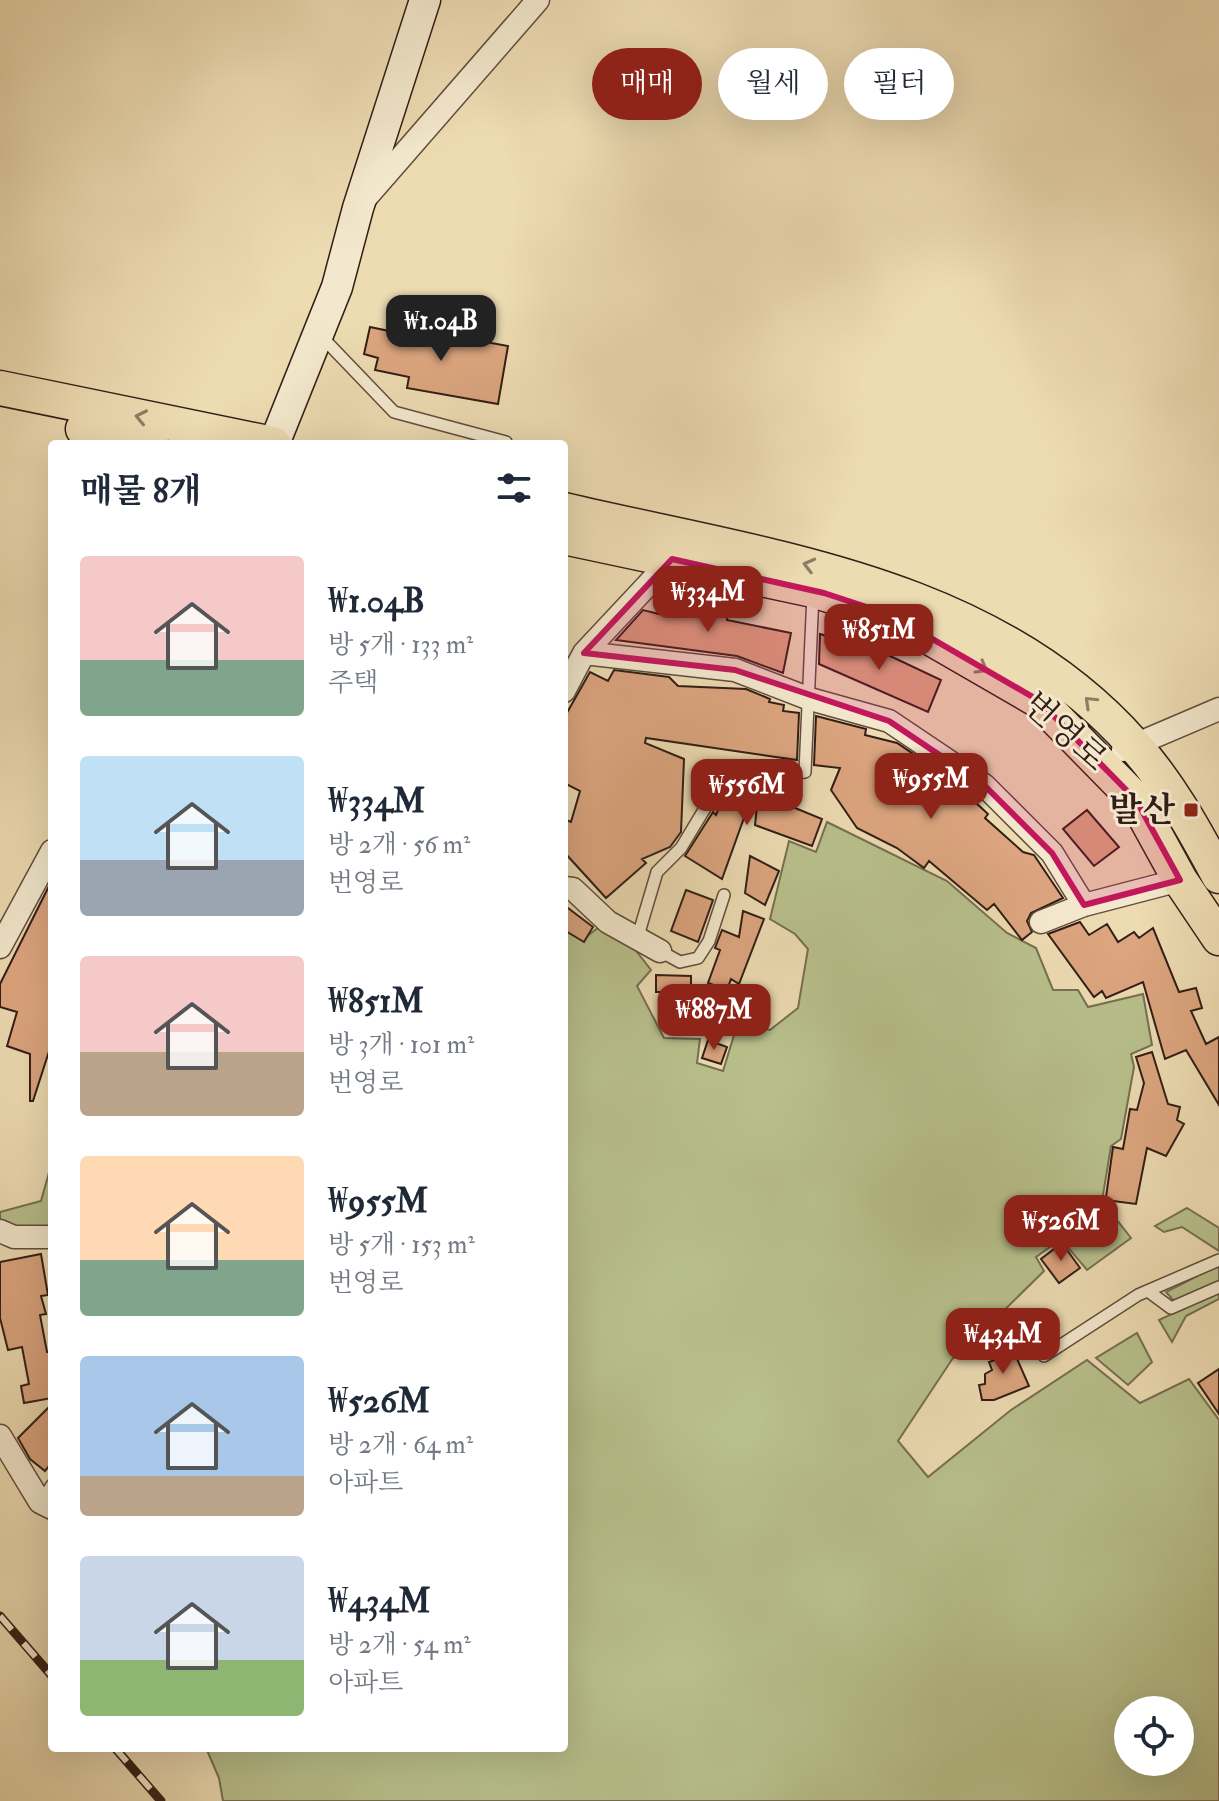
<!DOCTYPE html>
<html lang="ko">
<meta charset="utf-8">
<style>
:root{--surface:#fff;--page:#f2f2f3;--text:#1f2937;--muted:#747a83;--accent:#8f2418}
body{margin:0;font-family:"IM FELL Double Pica","Noto Serif KR",serif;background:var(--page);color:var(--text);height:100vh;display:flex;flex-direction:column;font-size:30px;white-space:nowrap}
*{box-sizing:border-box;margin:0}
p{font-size:26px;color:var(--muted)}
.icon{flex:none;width:44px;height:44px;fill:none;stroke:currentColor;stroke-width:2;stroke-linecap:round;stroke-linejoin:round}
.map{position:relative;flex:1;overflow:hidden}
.drawer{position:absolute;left:48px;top:440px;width:520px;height:1312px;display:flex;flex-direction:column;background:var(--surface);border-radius:8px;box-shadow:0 8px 32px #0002}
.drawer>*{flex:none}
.banner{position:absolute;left:592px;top:48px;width:506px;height:72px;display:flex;gap:16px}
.tools{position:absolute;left:1114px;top:1696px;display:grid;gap:16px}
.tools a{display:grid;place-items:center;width:80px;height:80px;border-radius:50%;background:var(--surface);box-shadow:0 8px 32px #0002;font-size:40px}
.price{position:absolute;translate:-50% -68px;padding:0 18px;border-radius:16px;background:var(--accent);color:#fff;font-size:26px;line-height:52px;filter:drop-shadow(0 2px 4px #0008)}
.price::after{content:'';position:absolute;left:50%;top:48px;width:24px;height:18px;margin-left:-12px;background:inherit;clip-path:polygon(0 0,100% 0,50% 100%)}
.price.active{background:#222;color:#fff}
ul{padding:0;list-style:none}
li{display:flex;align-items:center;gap:24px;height:200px;padding:0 32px}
li span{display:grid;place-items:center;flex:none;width:224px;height:160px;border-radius:8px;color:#555}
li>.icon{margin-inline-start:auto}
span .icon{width:96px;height:96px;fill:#fffc;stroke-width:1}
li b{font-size:34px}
h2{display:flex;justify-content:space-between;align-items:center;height:96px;padding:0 32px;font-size:34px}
.chip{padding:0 28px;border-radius:36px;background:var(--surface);box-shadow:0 8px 32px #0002;font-size:28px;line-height:72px}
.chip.active{background:var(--accent);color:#fff}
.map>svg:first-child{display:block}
</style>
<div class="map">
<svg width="1219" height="1801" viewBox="0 0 1219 1801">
<rect width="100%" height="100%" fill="#eddbb2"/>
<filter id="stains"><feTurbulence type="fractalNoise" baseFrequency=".0025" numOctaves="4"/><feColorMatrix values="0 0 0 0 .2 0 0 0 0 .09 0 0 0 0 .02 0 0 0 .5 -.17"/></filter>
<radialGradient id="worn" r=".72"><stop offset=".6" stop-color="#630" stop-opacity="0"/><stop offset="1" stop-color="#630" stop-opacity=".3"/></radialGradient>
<path fill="#b8c08c" stroke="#756f51" stroke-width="2" fill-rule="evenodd" d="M 827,822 L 947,881 L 1007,933 L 1036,948 L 1053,990 L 1078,990 L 1088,1007 L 1143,994 L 1152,1045 L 1131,1054 L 1134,1067 L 1121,1139 L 1111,1146 L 1102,1201 L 1131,1238 L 1087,1270 L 1061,1239 L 1036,1257 L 1044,1271 L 987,1327 L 973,1351 L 953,1358 L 898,1441 L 928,1477 L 1011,1410 L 1087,1360 L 1140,1403 L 1189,1379 L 1219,1420 L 1219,1801 L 223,1801 L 219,1778 L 206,1748 L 564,1748 L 564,927 L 587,936 L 598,928 L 633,947 L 651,970 L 637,986 L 664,1038 L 700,1039 L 697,1063 L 723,1071 L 738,1022 L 770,1030 L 798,1008 L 808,949 L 795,934 L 770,919 L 789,841 L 816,852 ZM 1128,1710 L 1180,1710 L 1180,1762 L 1128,1762 Z
M 52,1162 L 52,1229 L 13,1228 L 0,1220 L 0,1212 L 41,1201 Z
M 1187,1208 L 1219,1228 L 1219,1251 L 1182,1227 L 1164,1232 L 1155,1226 Z
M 1219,1265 L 1219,1282 L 1174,1301 L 1166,1292 Z
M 1219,1292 L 1219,1299 L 1186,1316 L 1172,1342 L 1159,1320 Z
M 1137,1333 L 1152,1362 L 1128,1385 L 1096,1358 Z"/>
<path fill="#dca57f" stroke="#321e16" stroke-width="2" d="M 370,327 L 418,337 L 420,330 L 508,346 L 498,404 L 407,388 L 409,377 L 375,370 L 378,358 L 364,354 Z
M 665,590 L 683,596 L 681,604 L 728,614 L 727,620 L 791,633 L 783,673 L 737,656 L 616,640 L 643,610 L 659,614 Z
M 820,634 L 865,648 L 867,645 L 941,680 L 928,712 L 819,664 Z
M 614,670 L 669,677 L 678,686 L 746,689 L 770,699 L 769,702 L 784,705 L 783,711 L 799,713 L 797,760 L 646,738 L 645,743 L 684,759 L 681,832 L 670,847 L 642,859 L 646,863 L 606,898 L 564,852 L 564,819 L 571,822 L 580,791 L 564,783 L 564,718 L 590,672 L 608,681 Z
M 816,716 L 866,729 L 865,735 L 897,743 L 967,790 L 962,797 L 974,801 L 988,814 L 985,818 L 1023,852 L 1034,855 L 1063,898 L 1031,913 L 1027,921 L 1032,932 L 1022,940 L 994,904 L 987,910 L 929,861 L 924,868 L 897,848 L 857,828 L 831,790 L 840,768 L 814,765 Z
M 750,786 L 749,789 L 822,819 L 812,846 L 755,825 L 757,806 L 749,804 L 722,879 L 685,856 L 713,812 L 716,815 L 727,788 Z
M 1087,810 L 1119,847 L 1094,866 L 1063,829 Z
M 750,856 L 779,871 L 765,905 L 745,893 Z
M 52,880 L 52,1042 L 33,1101 L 30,1101 L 30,1054 L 7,1046 L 17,1012 L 0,1007 L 0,984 Z
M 686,890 L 713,900 L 698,942 L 671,931 Z
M 564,905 L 593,927 L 584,942 L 564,930 Z
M 743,911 L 764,919 L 739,984 L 731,979 L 727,990 L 708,983 L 720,950 L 715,948 L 722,930 L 739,937 Z
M 1080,922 L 1089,935 L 1107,924 L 1118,942 L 1134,932 L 1139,938 L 1153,928 L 1179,992 L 1196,988 L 1202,1008 L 1191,1011 L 1206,1044 L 1219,1037 L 1219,1105 L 1186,1050 L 1165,1059 L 1143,982 L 1106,998 L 1102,991 L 1094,997 L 1048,934 Z
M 656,975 L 691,976 L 691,992 L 656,992 Z
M 708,1040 L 727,1047 L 721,1064 L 702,1058 Z
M 1152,1052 L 1168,1104 L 1180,1107 L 1177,1120 L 1184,1124 L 1166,1156 L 1147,1148 L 1136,1204 L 1113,1201 L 1106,1197 L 1113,1147 L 1123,1149 L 1130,1109 L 1137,1110 L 1144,1083 L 1136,1057 Z
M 1062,1243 L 1080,1268 L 1059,1283 L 1041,1259 Z
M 41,1254 L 48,1295 L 41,1296 L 46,1314 L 40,1315 L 47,1352 L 52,1351 L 52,1398 L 24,1403 L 21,1386 L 29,1384 L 22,1347 L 8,1350 L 0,1318 L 0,1262 Z
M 1011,1345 L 1029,1386 L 994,1400 L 982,1400 L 979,1385 L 985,1384 L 985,1374 L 992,1370 L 989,1362 L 998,1359 L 994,1352 Z
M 1219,1369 L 1219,1414 L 1198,1383 Z
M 52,1404 L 52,1462 L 45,1471 L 30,1459 L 18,1438 Z"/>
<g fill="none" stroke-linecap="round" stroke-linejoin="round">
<defs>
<path id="lane" d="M 322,337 L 394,412 L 506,442
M 638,936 L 657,872 L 681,848 L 722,780 L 805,772 L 813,594
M 660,951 L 680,962 L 698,958 L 709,941 L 724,895
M 1148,1291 L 1171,1308 L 1219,1287
M 1044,1356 L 1138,1295 L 1219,1260
M 41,1502 L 52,1485"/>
<path id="street" d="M 363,201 L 538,0
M 584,653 L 735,670 L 810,699 L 889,721 L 984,785 L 1052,853 L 1084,905
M 564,691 L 584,653 L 672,559
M 1123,750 L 1219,709
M 564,888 L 573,889 L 608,922 L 660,951
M 1041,922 L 1084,905 L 1180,880
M 0,947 L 52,851
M 0,1231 L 14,1237 L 52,1237
M 0,1436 L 40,1502 L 52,1508"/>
<path id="secondary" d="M 274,444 L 337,287 L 358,208 L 425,0"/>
<path id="primary" d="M 0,388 L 273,444
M 83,429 L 151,444
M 564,510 C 763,557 989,581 1133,744 C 1168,782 1195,831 1219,876
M 564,537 L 813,590 L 891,615 L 1038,700 L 1136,800 L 1180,880 L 1219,938"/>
</defs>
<use href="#lane" stroke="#614d3d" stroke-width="14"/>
<use href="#street" stroke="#614d3d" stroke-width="25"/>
<use href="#secondary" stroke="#321e16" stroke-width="33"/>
<use href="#primary" stroke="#321e16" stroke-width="37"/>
<use href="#lane" stroke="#f3e8cd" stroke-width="11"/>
<use href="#street" stroke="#f3e8cd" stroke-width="22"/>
<use href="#secondary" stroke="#f3e8cd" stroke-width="30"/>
<use href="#primary" stroke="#eddbb2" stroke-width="34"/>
<defs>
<path id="rail" d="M 0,1616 L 52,1676
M 115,1748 L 161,1801"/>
</defs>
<use href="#rail" stroke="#321e16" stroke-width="9"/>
<use href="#rail" stroke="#f3e8cd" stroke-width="6" stroke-dasharray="18" stroke-linecap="butt"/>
</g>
<defs><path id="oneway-chevron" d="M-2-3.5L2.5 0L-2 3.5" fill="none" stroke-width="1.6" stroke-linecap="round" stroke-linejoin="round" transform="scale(2)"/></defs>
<g stroke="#907c64">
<use href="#oneway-chevron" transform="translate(141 417) rotate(-168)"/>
<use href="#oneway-chevron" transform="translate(809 565) rotate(-166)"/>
<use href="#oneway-chevron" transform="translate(982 668) rotate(30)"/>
<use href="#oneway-chevron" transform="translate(1090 702) rotate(-136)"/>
</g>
<path fill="#c2185b" fill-opacity="0.2" stroke="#c2185b" stroke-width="6" stroke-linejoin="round" d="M 672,559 L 824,593 L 891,615 L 1038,700 L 1136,800 L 1180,880 L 1084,905 L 1052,853 L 984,785 L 889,721 L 735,670 L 584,653 Z"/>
<rect fill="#8f2418" stroke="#f3e8cd" stroke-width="3" x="1183" y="802" width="16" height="16" rx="4"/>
<g text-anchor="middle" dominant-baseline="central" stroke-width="6" stroke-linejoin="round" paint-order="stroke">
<g font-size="34" fill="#321e16" stroke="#f3e8cd">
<text transform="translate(1065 732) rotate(42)">번영로</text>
</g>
<g font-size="34" font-weight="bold" fill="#321e16" stroke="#f3e8cd" text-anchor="end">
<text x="1175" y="810">발산</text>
</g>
</g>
<rect width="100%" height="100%" filter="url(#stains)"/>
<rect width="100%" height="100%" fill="url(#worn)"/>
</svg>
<div class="tools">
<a><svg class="icon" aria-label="locate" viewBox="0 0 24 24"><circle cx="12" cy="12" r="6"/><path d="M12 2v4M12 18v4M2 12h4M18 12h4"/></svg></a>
</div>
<b class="price active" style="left:441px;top:363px">₩1.04B</b>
<b class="price" style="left:708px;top:634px">₩334M</b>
<b class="price" style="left:879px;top:672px">₩851M</b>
<b class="price" style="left:931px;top:821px">₩955M</b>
<b class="price" style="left:747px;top:827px">₩556M</b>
<b class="price" style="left:714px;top:1052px">₩887M</b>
<b class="price" style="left:1061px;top:1263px">₩526M</b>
<b class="price" style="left:1003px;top:1376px">₩434M</b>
<div class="banner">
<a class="chip active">매매</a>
<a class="chip">월세</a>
<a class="chip">필터</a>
</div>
<section class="drawer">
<h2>매물 8개<svg class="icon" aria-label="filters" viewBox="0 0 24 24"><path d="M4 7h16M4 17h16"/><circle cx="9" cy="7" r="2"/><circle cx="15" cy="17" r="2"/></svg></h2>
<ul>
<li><span style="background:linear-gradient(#f6c9c9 65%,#7fa58c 0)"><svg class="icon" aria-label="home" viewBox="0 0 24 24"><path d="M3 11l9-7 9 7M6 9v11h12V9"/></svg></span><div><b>₩1.04B</b><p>방 5개 · 133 m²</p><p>주택</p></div></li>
<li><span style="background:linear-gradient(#bfe0f5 65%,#9aa5b1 0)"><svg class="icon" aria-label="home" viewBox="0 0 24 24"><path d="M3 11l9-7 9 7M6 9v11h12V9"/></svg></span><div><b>₩334M</b><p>방 2개 · 56 m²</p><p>번영로</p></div></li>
<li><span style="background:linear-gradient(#f6c9c9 60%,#b9a48a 0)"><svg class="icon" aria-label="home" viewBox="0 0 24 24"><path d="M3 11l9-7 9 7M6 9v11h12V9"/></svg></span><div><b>₩851M</b><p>방 3개 · 101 m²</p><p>번영로</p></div></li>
<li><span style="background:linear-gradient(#ffd9b3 65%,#7fa58c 0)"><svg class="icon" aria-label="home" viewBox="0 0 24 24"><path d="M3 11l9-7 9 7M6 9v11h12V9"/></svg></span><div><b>₩955M</b><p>방 5개 · 153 m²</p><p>번영로</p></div></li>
<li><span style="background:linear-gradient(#a9c7e8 75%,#b9a48a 0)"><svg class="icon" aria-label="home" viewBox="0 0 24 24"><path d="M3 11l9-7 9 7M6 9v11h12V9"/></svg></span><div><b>₩526M</b><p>방 2개 · 64 m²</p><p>아파트</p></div></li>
<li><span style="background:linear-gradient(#c9d6e8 65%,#8fb573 0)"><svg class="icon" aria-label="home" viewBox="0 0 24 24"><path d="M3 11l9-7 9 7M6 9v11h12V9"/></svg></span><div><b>₩434M</b><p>방 2개 · 54 m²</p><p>아파트</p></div></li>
</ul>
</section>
</div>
